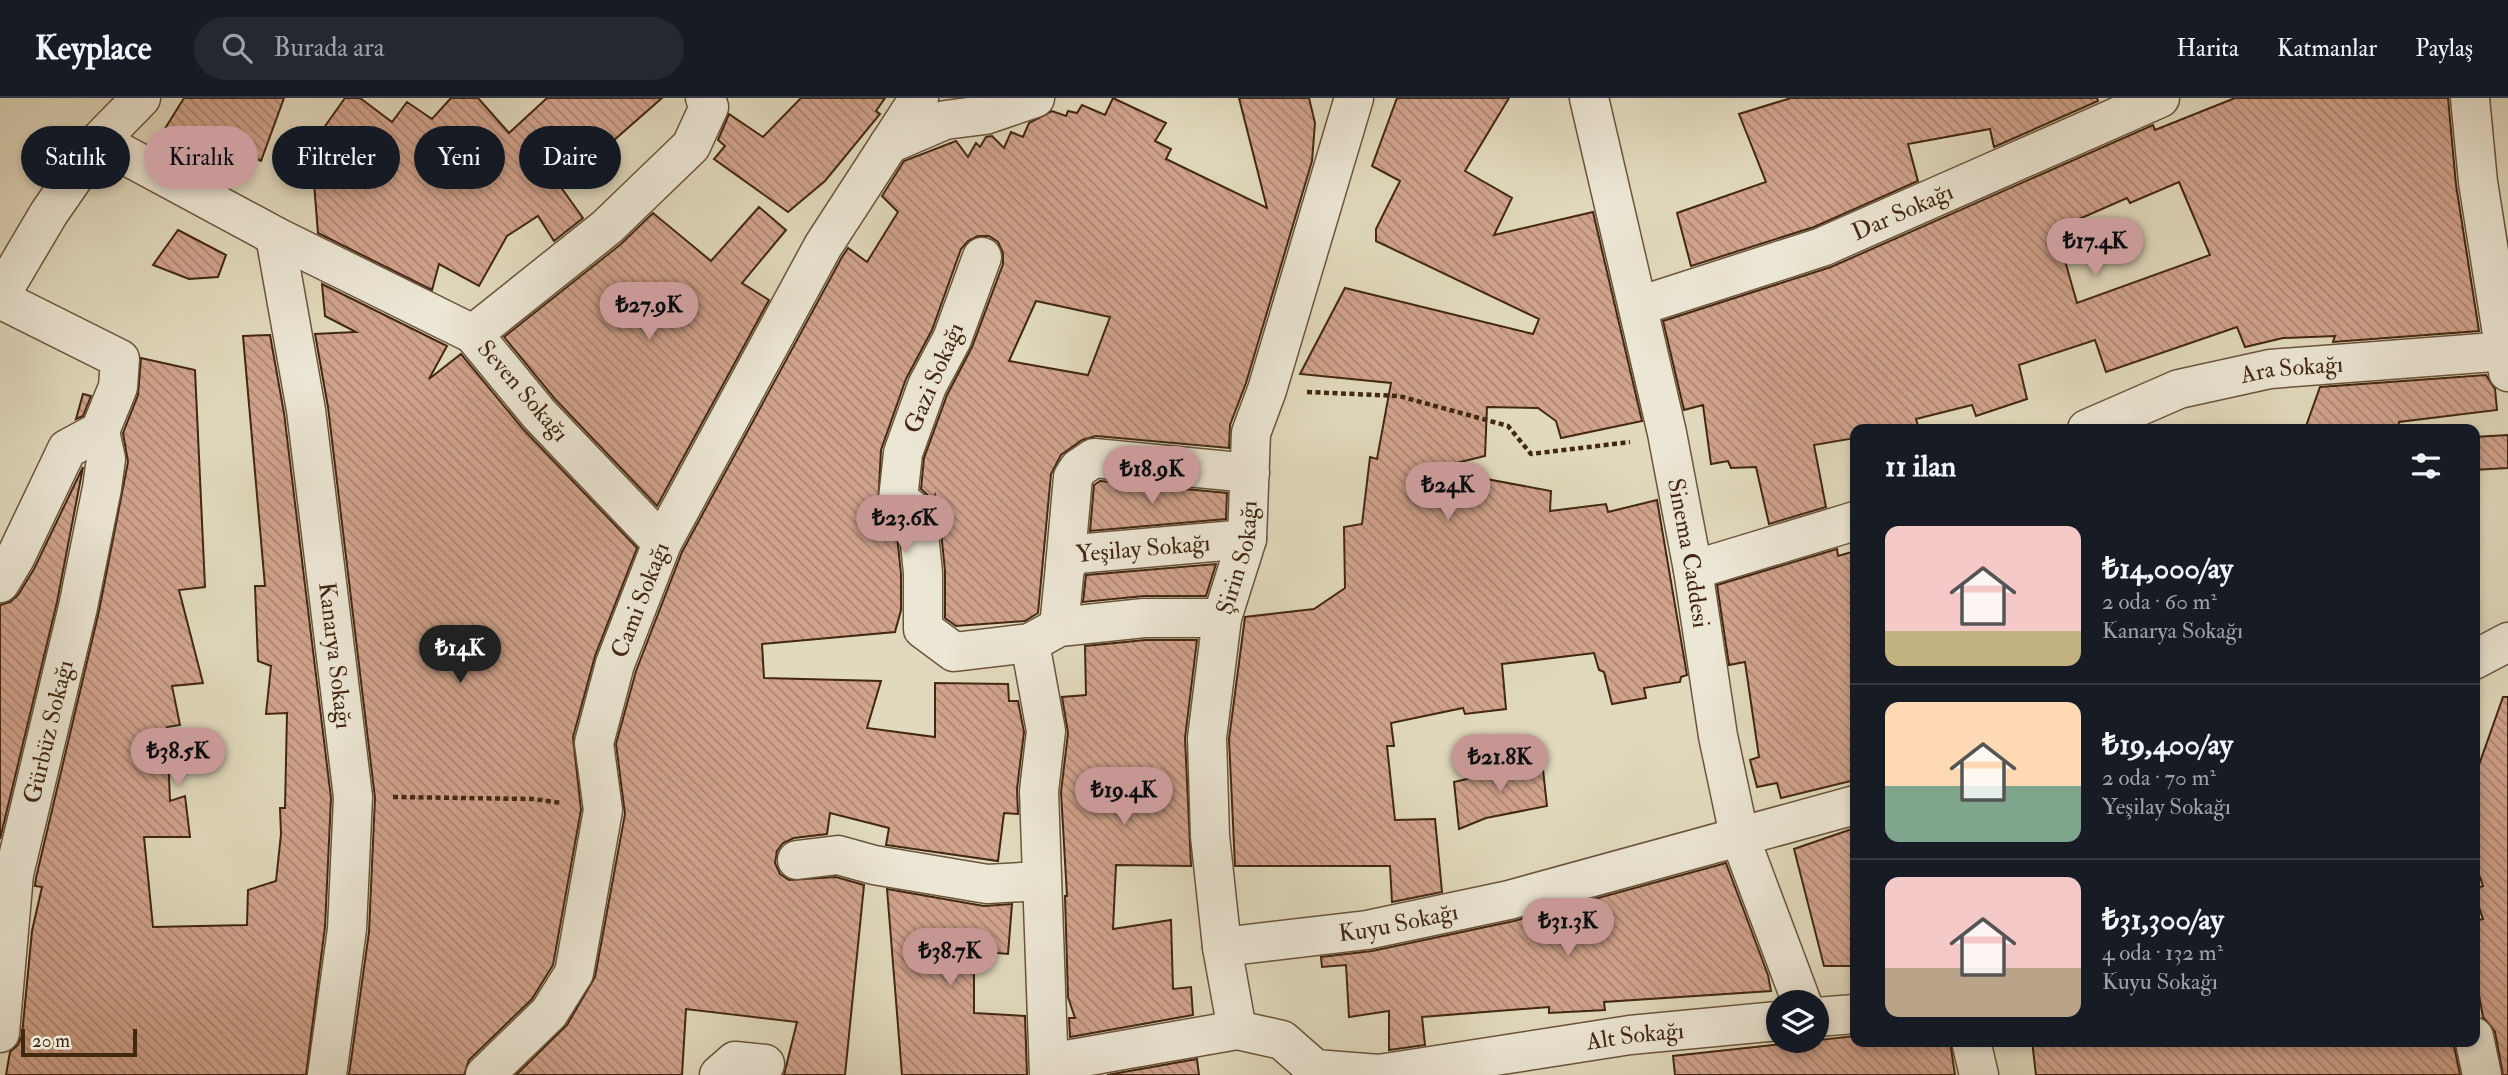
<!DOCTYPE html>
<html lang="tr">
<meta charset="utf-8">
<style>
:root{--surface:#171b24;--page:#242831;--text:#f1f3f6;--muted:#9ea1a6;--line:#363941;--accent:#c59692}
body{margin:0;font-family:"IM FELL Double Pica",serif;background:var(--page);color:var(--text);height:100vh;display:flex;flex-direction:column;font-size:26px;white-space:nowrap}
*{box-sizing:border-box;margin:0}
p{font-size:23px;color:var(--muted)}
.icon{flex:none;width:38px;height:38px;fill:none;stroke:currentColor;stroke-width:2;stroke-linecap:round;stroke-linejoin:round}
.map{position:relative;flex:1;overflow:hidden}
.details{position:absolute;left:1850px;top:326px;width:630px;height:623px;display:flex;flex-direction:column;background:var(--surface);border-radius:14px;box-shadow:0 4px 10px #0003}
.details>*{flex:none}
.guide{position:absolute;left:21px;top:28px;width:665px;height:63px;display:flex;gap:14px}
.buttons{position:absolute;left:1766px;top:892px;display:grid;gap:14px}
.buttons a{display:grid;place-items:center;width:63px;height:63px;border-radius:50%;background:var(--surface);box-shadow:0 4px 10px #0003;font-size:35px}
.scale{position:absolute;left:21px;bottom:18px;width:116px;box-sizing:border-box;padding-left:7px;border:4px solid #422711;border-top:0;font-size:19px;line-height:24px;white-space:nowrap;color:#422711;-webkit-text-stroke:5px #ece6d4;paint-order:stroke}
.price{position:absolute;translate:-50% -60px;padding:0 16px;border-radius:24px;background:var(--accent);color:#111;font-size:23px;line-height:46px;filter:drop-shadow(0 2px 4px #0008)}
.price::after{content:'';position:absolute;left:50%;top:42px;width:21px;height:16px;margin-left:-10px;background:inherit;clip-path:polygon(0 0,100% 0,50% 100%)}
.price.on{background:#222;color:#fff}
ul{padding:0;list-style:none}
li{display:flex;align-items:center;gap:21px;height:175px;padding:0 35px}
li+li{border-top:2px solid var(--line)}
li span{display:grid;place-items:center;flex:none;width:196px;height:140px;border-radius:14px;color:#555}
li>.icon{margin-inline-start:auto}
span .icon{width:84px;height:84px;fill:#fffc;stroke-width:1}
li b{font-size:30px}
h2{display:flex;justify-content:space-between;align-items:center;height:84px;padding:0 35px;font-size:30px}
.chip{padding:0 24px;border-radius:32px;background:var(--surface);box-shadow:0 4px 10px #0003;font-size:24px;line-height:63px}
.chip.on{background:var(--accent);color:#111}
header{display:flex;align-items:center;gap:42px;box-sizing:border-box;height:98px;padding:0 35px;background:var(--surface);border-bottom:2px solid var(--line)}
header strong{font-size:33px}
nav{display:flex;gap:38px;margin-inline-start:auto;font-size:24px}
.search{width:490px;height:63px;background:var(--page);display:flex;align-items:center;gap:18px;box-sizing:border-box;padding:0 24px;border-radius:38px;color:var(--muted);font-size:26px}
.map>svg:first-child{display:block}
</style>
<header>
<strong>Keyplace</strong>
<div class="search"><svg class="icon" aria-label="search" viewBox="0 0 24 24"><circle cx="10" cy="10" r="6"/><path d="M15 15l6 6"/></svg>Burada ara</div>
<nav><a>Harita</a><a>Katmanlar</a><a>Paylaş</a></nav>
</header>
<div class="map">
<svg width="2508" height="977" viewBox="0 0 2508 977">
<defs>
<pattern id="building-back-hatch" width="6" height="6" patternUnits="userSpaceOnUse" patternTransform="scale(1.75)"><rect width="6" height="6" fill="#d1a38d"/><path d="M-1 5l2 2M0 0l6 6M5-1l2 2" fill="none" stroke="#ab8572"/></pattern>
</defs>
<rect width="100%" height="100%" fill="#e1d9bd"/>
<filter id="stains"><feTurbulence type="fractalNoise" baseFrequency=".00286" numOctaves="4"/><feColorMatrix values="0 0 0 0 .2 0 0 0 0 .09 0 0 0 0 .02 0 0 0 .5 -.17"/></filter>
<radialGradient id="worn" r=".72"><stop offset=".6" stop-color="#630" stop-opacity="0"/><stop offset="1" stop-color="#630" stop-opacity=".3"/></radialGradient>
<path fill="url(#building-back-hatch)" stroke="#422711" stroke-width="2" fill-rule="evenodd" d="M 184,0 L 284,0 L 261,63 L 204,37 L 191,57 L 161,37 Z
M 345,0 L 360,0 L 392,24 L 407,4 L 432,21 L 451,0 L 478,0 L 509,35 L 547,0 L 662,0 L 613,43 L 604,33 L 555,81 L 583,120 L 554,143 L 538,118 L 507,138 L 479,188 L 439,166 L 432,192 L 318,135 L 311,48 Z
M 801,0 L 885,0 L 876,13 L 880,16 L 825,83 L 788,114 L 714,61 L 725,48 L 718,42 L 729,16 L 763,39 Z
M 1113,0 L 1166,25 L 1155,43 L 1171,51 L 1166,61 L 1267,110 L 1239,0 L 1309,0 L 1315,25 L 1312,63 L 1246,285 L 1230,327 L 1229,350 L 1096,338 L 1082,342 L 1061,357 L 1051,376 L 1038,515 L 1025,523 L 956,528 L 945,520 L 945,473 L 939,414 L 935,397 L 933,402 L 921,391 L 924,360 L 947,297 L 972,249 L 1003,166 L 1003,155 L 998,144 L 989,138 L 978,138 L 968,143 L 961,151 L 932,232 L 906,281 L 881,352 L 878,409 L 896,427 L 901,476 L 901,512 L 895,534 L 762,546 L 764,580 L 881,583 L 867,630 L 935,639 L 935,585 L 1008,586 L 1009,603 L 1018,603 L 1024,634 L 1017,691 L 1018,716 L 1004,715 L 998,763 L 886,747 L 889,730 L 830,715 L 827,736 L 794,740 L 783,745 L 777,753 L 775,765 L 780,776 L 789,782 L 836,779 L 864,787 L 845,977 L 784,977 L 797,924 L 686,911 L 682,977 L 516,977 L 567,927 L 595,879 L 625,716 L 616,646 L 636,573 L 682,454 L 842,159 L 848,150 L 867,164 L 898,114 L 882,98 L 904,63 L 956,43 L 968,59 L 976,45 L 980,49 L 986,39 L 992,38 L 1004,50 L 1011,34 L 1023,39 L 1029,25 L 1052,13 L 1066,18 L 1068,13 L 1077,15 L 1082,7 L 1105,17 ZM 1036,203 L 1110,219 L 1088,277 L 1009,263 Z
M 1397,0 L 1509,0 L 1465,73 L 1512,100 L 1494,137 L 1593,114 L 1642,323 L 1561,340 L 1556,323 L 1538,310 L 1487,309 L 1485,358 L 1432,371 L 1551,393 L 1550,413 L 1606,406 L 1608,414 L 1657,402 L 1687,577 L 1681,579 L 1680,584 L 1644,590 L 1646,600 L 1612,606 L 1604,574 L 1599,572 L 1594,555 L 1502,566 L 1506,611 L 1465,616 L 1463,610 L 1391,625 L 1394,648 L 1387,648 L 1395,722 L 1435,721 L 1442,794 L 1392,804 L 1390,768 L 1235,768 L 1229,641 L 1245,519 L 1314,511 L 1345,490 L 1344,429 L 1362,426 L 1370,359 L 1377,361 L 1391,285 L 1300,276 L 1345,190 L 1533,236 L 1539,221 L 1376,143 L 1376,131 L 1400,83 L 1372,68 Z
M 1791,0 L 2097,0 L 2098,3 L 1994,49 L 1990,31 L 1908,46 L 1918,83 L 1814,129 L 1691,168 L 1677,115 L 1766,84 L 1739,16 Z
M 2235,0 L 2448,0 L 2456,87 L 2479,233 L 2333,244 L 2335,238 L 2283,240 L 2245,249 L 2237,229 L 2106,274 L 2095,242 L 2019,267 L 2027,301 L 1976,318 L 1972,307 L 1916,321 L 1919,331 L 1855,331 L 1855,340 L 1814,347 L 1826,409 L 1769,426 L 1756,369 L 1731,370 L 1728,363 L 1711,366 L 1703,307 L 1684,312 L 1663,223 L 1831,169 L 2153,27 L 2155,32 ZM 2179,84 L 2210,157 L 2077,205 L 2056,131 L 2127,100 L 2130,105 Z
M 759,109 L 786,132 L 742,185 L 769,202 L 657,408 L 555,301 L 504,239 L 621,146 L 653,115 L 711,163 Z
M 178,132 L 226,157 L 218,179 L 189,181 L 153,167 Z
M 322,186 L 447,248 L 429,281 L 461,256 L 523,331 L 637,450 L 595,558 L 573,639 L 581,712 L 553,867 L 532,901 L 469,962 L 464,977 L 349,977 L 369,834 L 375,700 L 328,309 L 315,236 L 356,234 L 325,218 Z
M 270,237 L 284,315 L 331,700 L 325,829 L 306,977 L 6,977 L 10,954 L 18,947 L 22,937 L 32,833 L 42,789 L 35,788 L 36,780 L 99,513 L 128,364 L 123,335 L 138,297 L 141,260 L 195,272 L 205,489 L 179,492 L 203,585 L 172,588 L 180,627 L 167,629 L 170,703 L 185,698 L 190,739 L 144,739 L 153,829 L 247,827 L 248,792 L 276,783 L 281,736 L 280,710 L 285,710 L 287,615 L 266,616 L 271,568 L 258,563 L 255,488 L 265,488 L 243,238 Z
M 2486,277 L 2495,291 L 2497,312 L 2399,324 L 2398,331 L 2305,331 L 2320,289 Z
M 83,296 L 91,298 L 83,318 L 76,321 Z
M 2508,337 L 2508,370 L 2474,372 L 2474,339 Z
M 83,369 L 57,504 L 0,741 L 0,507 L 10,504 L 18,497 L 34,471 Z
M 1100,383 L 1227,395 L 1226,421 L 1090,433 L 1094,387 Z
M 1837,451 L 1838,458 L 1855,453 L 1855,682 L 1781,700 L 1777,685 L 1757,689 L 1750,662 L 1759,659 L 1745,564 L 1729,567 L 1717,487 Z
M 1216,466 L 1206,498 L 1144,498 L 1083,504 L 1086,477 Z
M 1145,542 L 1197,542 L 1185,640 L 1191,768 L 1116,767 L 1113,831 L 1171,822 L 1173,891 L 1191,889 L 1193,917 L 1070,939 L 1069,920 L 1075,920 L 1068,899 L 1065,798 L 1067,798 L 1061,694 L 1068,635 L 1062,599 L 1086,597 L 1085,548 Z
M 2503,599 L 2508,599 L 2508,977 L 2503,977 L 2495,934 L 2483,919 L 2474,870 L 2474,823 L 2483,821 L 2474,795 L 2474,791 L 2483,788 L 2474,762 L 2474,681 Z
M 1542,663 L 1547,708 L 1486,720 L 1459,731 L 1454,684 Z
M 1855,730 L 1855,868 L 1824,868 L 1794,751 Z
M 1726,765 L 1768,877 L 1771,893 L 1604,904 L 1605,912 L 1549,915 L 1549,909 L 1422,919 L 1425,947 L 1389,952 L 1389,913 L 1349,919 L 1346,867 L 1322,869 L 1321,859 L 1372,853 L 1514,823 Z
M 887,791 L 984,808 L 1012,806 L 1008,856 L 974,853 L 974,915 L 1025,918 L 1027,977 L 902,977 Z
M 1855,938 L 1855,943 L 1950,943 L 1955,977 L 1675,977 L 1673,958 Z
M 2032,943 L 2453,943 L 2460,977 L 2036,977 Z
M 1197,961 L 1199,977 L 1107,977 Z"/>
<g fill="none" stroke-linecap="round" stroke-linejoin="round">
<defs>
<g id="minor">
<path id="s1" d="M 1589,0 L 1667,335 L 1693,472 L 1718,638 L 1739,737 L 1802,905"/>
<path d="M 2470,0 L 2478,84 L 2508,274"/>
<path d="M 99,43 L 275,138 L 473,236"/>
<path d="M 889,46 L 945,22 L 985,17 L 1035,0"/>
<path id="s2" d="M 275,138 L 306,312 L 353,699 L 347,831 L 327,977"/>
<path d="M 982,159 L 952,241 L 927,288 L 903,355 L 898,401 L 917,416 L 923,475 L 923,531 L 954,554 L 1030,545 L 1059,529 L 1144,520 L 1222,520"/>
<path d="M 0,198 L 49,115 L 99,43 L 141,0"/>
<path d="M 0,201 L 120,261 L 118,289 L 100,333 L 67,351 L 15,460 L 0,485"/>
<path id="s3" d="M 1639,208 L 1822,149 L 2160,0"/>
<path id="s4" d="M 2087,331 L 2179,291 L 2270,271 L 2508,253"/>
<path d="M 662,445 L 539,316 L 473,236 L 607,129 L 691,48 L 709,9 L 705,0"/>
<path d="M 1065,468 L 1073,379 L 1079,370 L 1094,360 L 1250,375"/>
<path d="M 1693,472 L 1855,423"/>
<path id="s5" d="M 1059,529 L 1065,468 L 1076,456 L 1247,441"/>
<path d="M 1030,545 L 1046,633 L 1039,693 L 1049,977"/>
<path d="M 2474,562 L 2508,544"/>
<path d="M 797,762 L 838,757 L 874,767 L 987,786 L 1040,783"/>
<path id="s6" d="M 1222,849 L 1367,832 L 1509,802 L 1855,707"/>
<path d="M 1816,919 L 1855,916"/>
<path id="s7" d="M 1237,932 L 1222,849 L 1210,738 L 1207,640 L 1222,520 L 1247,441 L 1251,335 L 1267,292 L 1354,0"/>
<path id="s8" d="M 0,935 L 14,776 L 78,509 L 102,390 L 106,361 L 100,333"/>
<path d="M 2474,939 L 2482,977"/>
<path d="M 1971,943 L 1979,977"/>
<path id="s9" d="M 1049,965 L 1237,932 L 1282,942 L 1315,971 L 1379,976 L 1630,937 L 1778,923"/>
<path id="s10" d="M 485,977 L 549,915 L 574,875 L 603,712 L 594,645 L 615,566 L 662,445 L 823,148 L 919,0"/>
<path d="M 719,977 L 735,963 L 765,966"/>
</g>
</defs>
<use href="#minor" stroke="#6a543c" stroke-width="41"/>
<path stroke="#422711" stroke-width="4.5" stroke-dasharray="5 3.5" stroke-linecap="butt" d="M 1307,294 L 1399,298 L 1508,328 L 1531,356 L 1630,344
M 393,699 L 533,701 L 562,705"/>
<use href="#minor" stroke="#ece6d4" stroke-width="38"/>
</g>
<g text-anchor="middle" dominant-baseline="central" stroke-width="7" stroke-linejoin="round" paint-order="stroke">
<g font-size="24" fill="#422711" stroke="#ece6d4">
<text stroke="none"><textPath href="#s3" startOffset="280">Dar Sokağı</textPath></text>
<text stroke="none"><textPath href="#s4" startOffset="215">Ara Sokağı</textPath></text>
<text transform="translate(934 280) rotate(-67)">Gazi Sokağı</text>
<text transform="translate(523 293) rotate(49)">Seven Sokağı</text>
<text stroke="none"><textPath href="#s5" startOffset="145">Yeşilay Sokağı</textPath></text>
<text stroke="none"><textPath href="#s1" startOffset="466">Sinema Caddesi</textPath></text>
<text stroke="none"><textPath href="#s7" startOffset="478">Şirin Sokağı</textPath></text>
<text stroke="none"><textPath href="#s10" startOffset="520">Cami Sokağı</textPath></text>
<text stroke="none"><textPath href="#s2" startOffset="424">Kanarya Sokağı</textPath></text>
<text stroke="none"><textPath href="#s8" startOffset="306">Gürbüz Sokağı</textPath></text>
<text stroke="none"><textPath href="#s6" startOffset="178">Kuyu Sokağı</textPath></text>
<text stroke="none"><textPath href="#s9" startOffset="604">Alt Sokağı</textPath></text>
</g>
</g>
<rect width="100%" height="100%" filter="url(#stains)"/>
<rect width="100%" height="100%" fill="url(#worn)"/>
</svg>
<div class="buttons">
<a><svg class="icon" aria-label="layers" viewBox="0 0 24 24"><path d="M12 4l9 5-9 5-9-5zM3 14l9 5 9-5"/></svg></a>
</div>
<div class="scale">20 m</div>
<b class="price" style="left:2095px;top:180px">₺17.4K</b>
<b class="price" style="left:649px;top:244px">₺27.9K</b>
<b class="price" style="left:1152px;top:408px">₺18.9K</b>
<b class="price" style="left:1448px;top:424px">₺24K</b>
<b class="price" style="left:905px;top:457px">₺23.6K</b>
<b class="price on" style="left:460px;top:587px">₺14K</b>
<b class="price" style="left:178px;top:690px">₺38.5K</b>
<b class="price" style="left:1500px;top:696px">₺21.8K</b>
<b class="price" style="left:1124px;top:729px">₺19.4K</b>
<b class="price" style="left:1568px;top:860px">₺31.3K</b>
<b class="price" style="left:950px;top:890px">₺38.7K</b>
<div class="guide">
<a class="chip">Satılık</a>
<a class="chip on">Kiralık</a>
<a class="chip">Filtreler</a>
<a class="chip">Yeni</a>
<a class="chip">Daire</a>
</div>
<section class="details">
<h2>11 ilan<svg class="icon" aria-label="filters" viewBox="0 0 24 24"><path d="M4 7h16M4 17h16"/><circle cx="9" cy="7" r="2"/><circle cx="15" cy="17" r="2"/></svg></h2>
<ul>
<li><span style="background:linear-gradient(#f6c9c9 75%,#c2b280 0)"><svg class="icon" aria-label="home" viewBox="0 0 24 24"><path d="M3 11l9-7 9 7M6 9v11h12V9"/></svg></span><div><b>₺14,000/ay</b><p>2 oda · 60 m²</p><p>Kanarya Sokağı</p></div></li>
<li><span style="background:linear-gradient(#ffd9b3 60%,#7fa58c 0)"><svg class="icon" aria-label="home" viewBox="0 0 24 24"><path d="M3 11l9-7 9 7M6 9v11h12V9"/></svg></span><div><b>₺19,400/ay</b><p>2 oda · 70 m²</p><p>Yeşilay Sokağı</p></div></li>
<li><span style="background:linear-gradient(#f6c9c9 65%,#b9a48a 0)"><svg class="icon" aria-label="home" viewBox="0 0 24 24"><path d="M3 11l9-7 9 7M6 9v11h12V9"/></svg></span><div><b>₺31,300/ay</b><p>4 oda · 132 m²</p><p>Kuyu Sokağı</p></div></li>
</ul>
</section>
</div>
